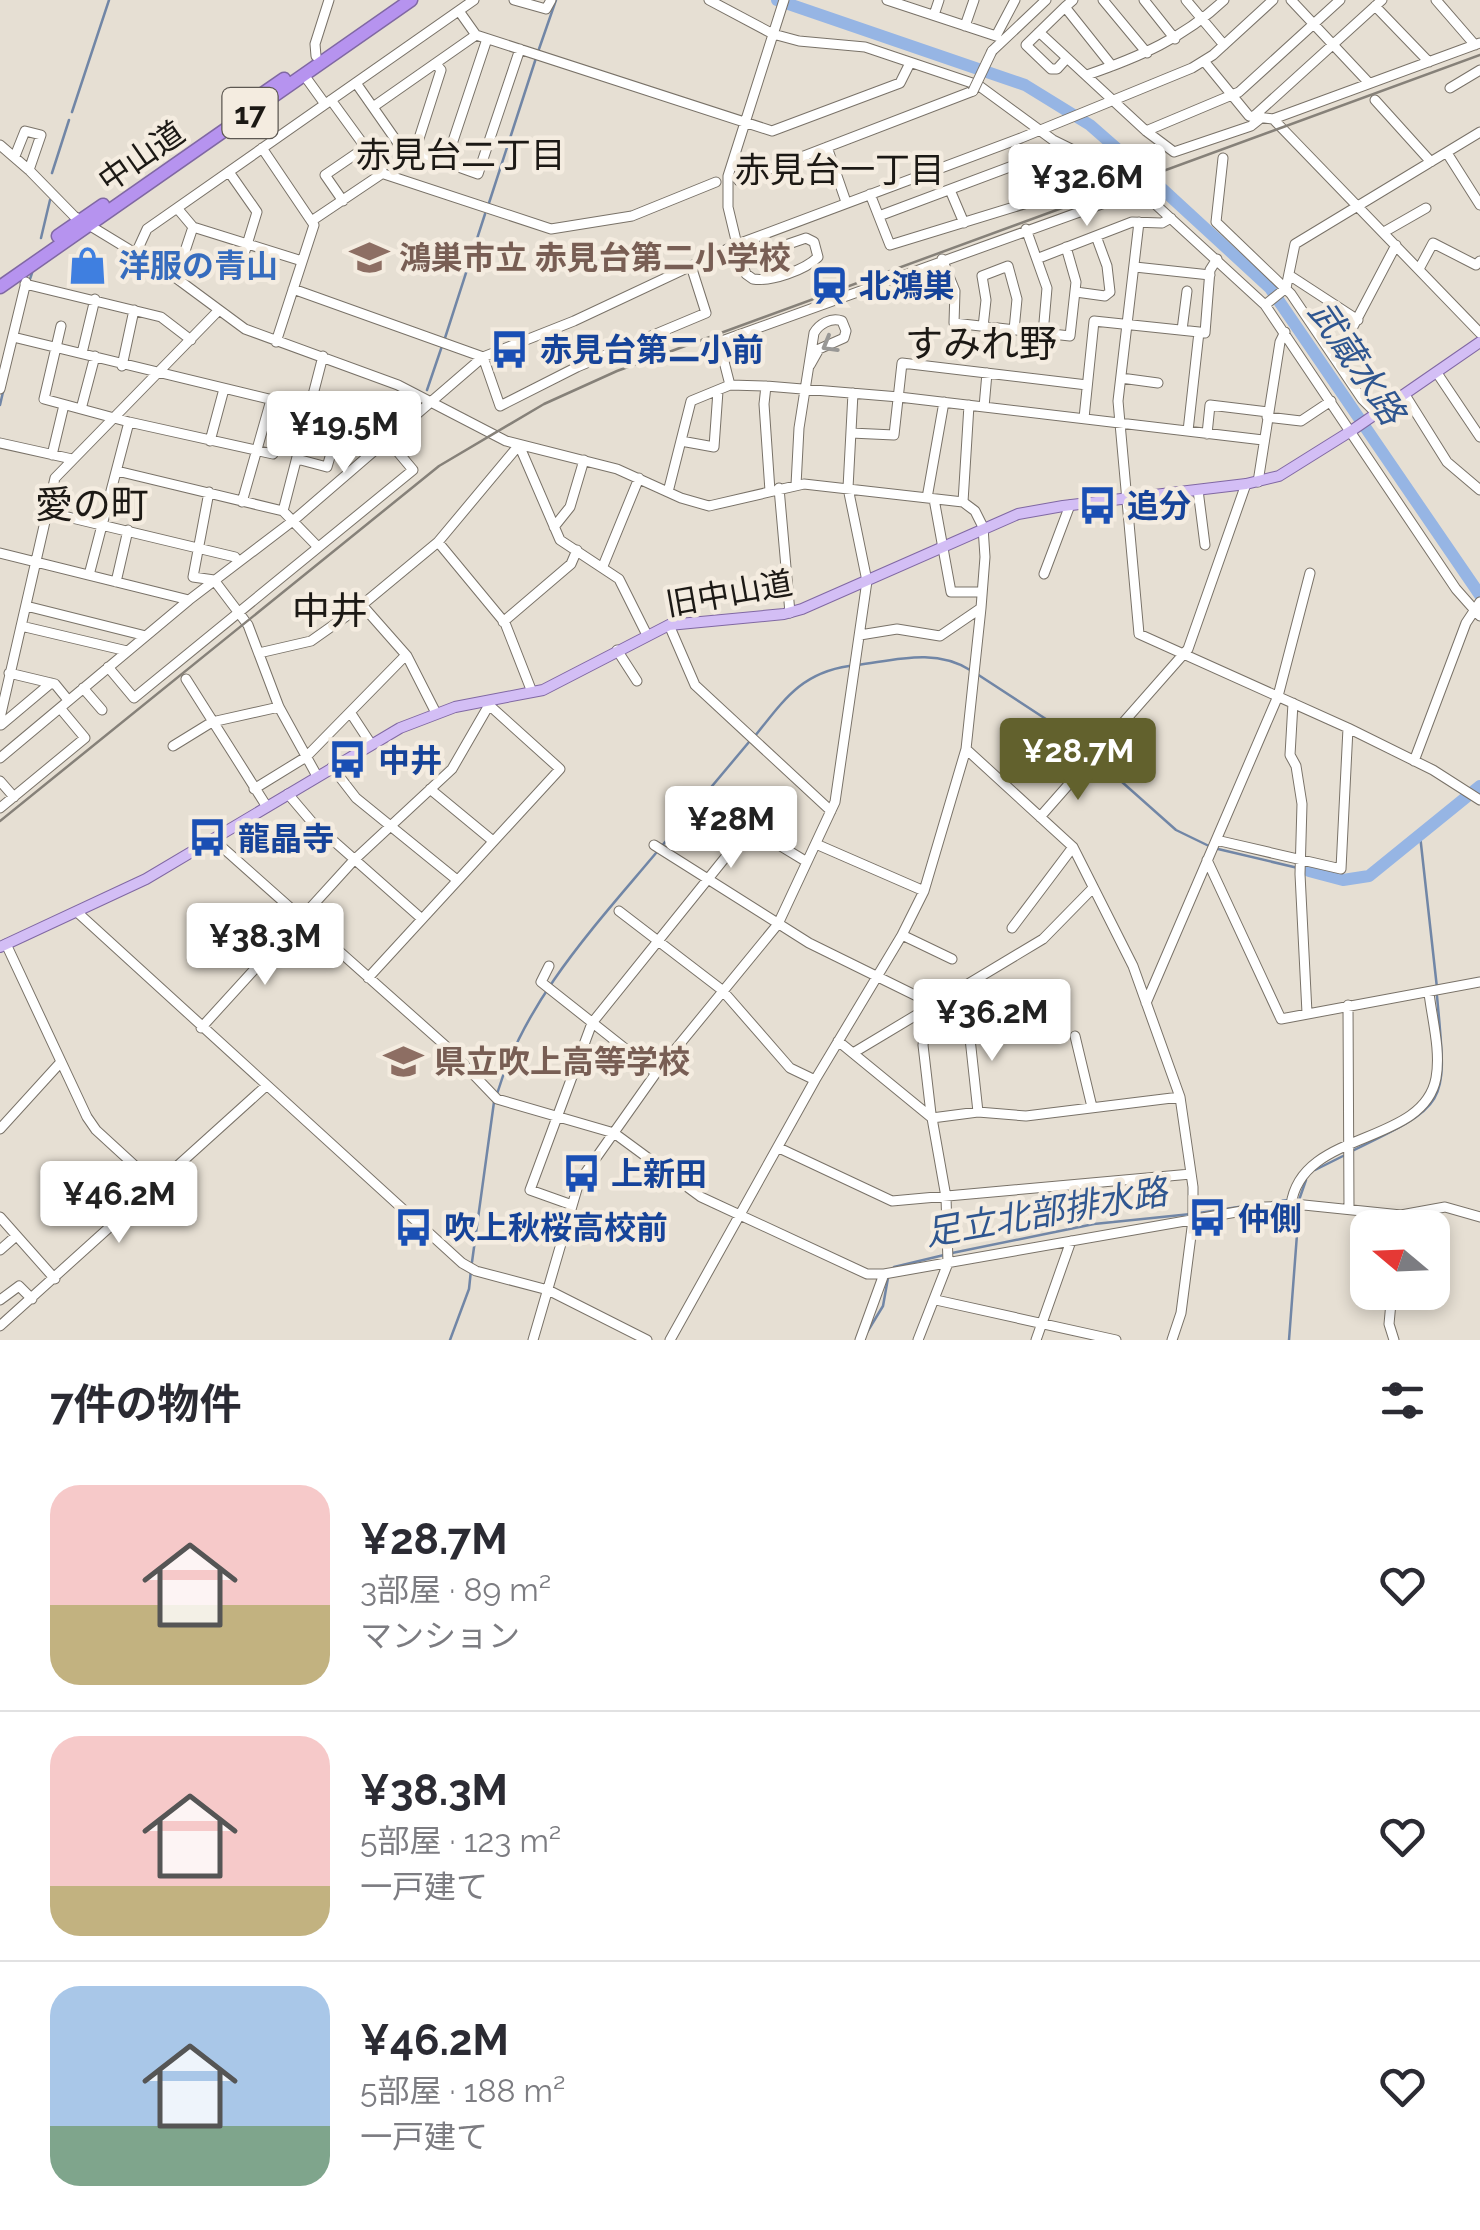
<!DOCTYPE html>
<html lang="ja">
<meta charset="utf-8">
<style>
:root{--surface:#fff;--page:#f2f2f3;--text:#2b2b33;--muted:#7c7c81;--line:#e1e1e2;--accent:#62612d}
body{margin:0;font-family:Raleway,"Noto Sans JP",sans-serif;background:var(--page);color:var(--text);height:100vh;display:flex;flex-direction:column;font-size:38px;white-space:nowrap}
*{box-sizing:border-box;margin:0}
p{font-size:32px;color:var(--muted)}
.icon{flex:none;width:55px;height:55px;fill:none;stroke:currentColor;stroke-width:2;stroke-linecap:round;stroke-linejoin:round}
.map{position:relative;height:1340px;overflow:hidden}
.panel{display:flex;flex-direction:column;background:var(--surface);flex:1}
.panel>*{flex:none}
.needle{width:65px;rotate:289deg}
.tools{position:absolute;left:1350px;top:1210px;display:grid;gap:20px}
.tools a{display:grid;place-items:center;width:100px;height:100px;border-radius:20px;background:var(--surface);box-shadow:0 5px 15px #0003;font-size:50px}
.price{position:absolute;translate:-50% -85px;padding:0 22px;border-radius:10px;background:#fff;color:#222;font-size:32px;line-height:65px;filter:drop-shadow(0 2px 5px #0008)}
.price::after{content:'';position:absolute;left:50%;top:60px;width:30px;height:22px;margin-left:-15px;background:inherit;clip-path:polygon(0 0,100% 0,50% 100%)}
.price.selected{background:var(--accent);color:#fff}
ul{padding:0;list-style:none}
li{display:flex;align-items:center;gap:30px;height:250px;padding:0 50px}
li+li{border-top:2px solid var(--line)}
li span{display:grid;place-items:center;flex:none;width:280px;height:200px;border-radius:30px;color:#555}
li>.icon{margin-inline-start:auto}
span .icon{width:120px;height:120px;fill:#fffc;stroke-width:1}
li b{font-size:42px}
h2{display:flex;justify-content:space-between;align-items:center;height:120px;padding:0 50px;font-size:42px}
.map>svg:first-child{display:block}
</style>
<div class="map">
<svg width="1480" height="1340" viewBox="0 0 1480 1340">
<rect width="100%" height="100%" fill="#e6dfd3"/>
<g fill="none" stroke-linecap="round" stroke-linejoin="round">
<path stroke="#7186a6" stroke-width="2.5" d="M 539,49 L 556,0
M 72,112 L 109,0
M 52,173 L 69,120
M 489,203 L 536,58
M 41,238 L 50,200
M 30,279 L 32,273
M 445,338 L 485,214
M 427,390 L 442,346
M 0,405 L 3,392
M 857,665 C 896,660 935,648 970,670
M 977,674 L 1055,725 L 1089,752
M 755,736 C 784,700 801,673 849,666
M 1095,758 L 1176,830 L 1211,847
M 1420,835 L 1437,988
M 661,847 L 749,742
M 1218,849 L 1298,868
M 497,1094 C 525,1000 594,927 656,853
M 1350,1152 C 1451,1103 1447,1106 1437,996
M 1315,1170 L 1343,1156
M 1299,1200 L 1306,1180
M 1273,1202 L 1288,1200
M 1199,1213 L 1245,1206
M 952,1253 L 1094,1224 L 1191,1214
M 472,1262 L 494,1102
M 894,1267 L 944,1255
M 866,1334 L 883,1306 L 888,1278
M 450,1340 L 469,1289 L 471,1270
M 1289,1340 L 1299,1208"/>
<path stroke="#96b5e4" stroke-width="12" d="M 777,0 L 1025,85 L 1090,125 L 1131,161
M 1158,185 L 1270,288 L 1480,595
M 1309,871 L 1343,880 L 1369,876 L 1480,786"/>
<defs>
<path id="minor" d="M 514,0 L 546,9 L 551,0
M 709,0 L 773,34 L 799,41 L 865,47 L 978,85 L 1053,140 L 1116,171 L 1112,177 L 890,245 L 870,194
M 887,0 L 996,36 L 1015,0
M 1073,0 L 1065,7 L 1112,66
M 1103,0 L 1147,53
M 1144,0 L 1175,39
M 1186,0 L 1224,45
M 1291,0 L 1369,83
M 1436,0 L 1475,45
M 1375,6 L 1429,62
M 1065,7 L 1026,45 L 1051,69 L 1057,69 L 1067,58
M 459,11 L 476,35 L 772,131 L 900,83 L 910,63
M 934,15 L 939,0
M 965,26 L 974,0
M 1039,32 L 1146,131 L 1174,152 L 1251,126 L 1261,118
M 992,51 L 1046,0
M 316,56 L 315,44 L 329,0
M 1204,61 L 1249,116 L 1273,119 L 1480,43
M 304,75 L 325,104
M 1087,75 C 1139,57 1184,38 1224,0
M 356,83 L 400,146 L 478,174 L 520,49
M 1450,88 L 1480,70
M 1375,100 L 1431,162
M 373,107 L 476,35
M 1253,117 L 1382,0
M 1273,119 L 1480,333
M 1146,131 L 1239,92 L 1340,0
M 0,145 L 29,170 L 74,216 L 176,278 L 245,329 L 398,385 L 506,441 L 617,469 L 681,498 L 709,506 L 804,484 L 963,502 L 975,511 L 983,527 L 985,557 L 981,608 L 966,749 L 924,891 L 902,935 L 815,1080 L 670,1340
M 827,147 L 845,199
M 262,148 L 314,225 L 276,342
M 415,151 L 441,70 L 436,64
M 1447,153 L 1480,205
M 15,156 L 25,131 L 41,135 L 29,170
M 1223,158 L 1216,222 L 1291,294 L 1362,399 L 1377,414
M 446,162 L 487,39
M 1018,164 L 1034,202
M 229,172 L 257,212 L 241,264
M 381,173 L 551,229 L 632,216 L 716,182
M 739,181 L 973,91
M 950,190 L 964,223
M 343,201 L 325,175 L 366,147
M 177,208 L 193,227 L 302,261
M 879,216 L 1055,150 L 1061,144
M 313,220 L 380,175 L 382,170 L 331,100
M 1139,222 L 1118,401 L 1139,634 L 1348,728 L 1433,770 L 1480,800
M 1026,229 L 1047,288 L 1043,334
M 1384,232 L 1426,208
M 738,244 L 751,257 L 760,260 L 771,250 L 806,238 L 814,242 L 818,257 C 805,270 771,282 753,279 L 746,274 L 739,253 L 728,207 L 728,176 L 784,0
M 136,253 L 147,229 L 474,0
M 1039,258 L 1132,222 L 1162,223 L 1171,218
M 942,259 L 955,291 L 954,323 L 1070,336 L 1076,282 L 1066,247
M 1135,267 L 1210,275
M 1419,269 L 1433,243 L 1476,265 L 1480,261
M 1289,275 L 1358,320
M 176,278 L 193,227
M 25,284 L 161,317 L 191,340
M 293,289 L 483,357 L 500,406 L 577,367 L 706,313 L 691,266
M 1076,292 L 1105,296 L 1110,292 L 1107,266 L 1096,236
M 1265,305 L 1286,288 L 1295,244 L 1480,132
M 61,326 L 44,399 L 129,422 L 273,454 L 284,402
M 983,327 L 986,300 L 982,276 L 1008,266 L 1017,299 L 1014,330
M 1182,330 L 1187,291
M 13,337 L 397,430
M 82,353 L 95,299
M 1336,359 L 1396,245
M 122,366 L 134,310
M 1437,373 L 1480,437
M 1121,378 L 1158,383
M 730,385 L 719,342 L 1135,192 L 1142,192 L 1265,305 L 1456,589 L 1480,616
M 766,386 L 764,404 L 770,491
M 0,389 L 26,282
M 1405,395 L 1447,462 L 1480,490
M 984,407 L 987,373
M 81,409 L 95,356
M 1267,417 L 1301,421 L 1331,401
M 1084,418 L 1094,321 L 1199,332
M 1188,431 L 1199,332 L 1205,333 L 1210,270 L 1217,259
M 851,433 L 894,435 L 902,363 L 1087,385
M 1207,434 L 1210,405 L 1268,412
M 210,441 L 224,389
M 681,441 L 714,447 L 718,391
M 0,443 L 72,459
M 519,445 L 560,540 L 619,579 L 647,635
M 52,455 L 64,405
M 297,459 L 327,467 L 342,416
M 117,471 L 283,511 L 318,547
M 1258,482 L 1280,342 L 1285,332
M 796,485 L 799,428 L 814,333 C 819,324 831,317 842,321 L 846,331 L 844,338 L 819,349 L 810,365
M 779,488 L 790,613
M 1198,490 L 1205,545
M 209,492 L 193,577 L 214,580 L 248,625 L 279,707 L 317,776
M 668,492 L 691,401 L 730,385 L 766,386 L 899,397 L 1263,440
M 927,498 L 944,402
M 934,499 L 951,592 L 982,592
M 242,502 L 271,400
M 963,502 L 969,405
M 283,511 L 323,356
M 47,512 L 235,557 L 238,561
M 554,527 L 570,507 L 584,460
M 438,542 L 505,623 L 532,692
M 0,553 L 189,600
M 603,566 L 639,478
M 1044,574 L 1070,505
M 89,575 L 129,422
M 116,582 L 128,530
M 362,605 L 407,656 L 436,713
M 26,606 L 146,636
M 503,622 L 571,564 L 577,550
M 669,625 L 695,685 L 831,811
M 21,626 L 127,651
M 860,635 L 897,629 L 940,636 L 981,608
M 617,650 L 637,681
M 259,653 L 311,641 L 362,605 L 438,542 L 519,445
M 108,667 L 134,698 L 413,470 L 387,439
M 9,673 L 55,684 L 68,700
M 186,679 L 267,807
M 83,688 L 102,710
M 1293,703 L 1290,755 L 1296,766 L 1302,804 L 1300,874 L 1307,1013
M 350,712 L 371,744
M 0,718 L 55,478 L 218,311
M 1,725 L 51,683
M 173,746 L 212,722 L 279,707
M 966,749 L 1073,847 L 1133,966 L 1180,1097 L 1193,1187 L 1193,1220 L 1181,1313 L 1172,1340
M 0,758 L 189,600 L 294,520 L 483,357 L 574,321 L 738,244 L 1021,138 L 1192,68 L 1213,55 L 1273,0
M 1414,761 L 1466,623 L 1480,602
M 332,767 L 356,798 L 457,880
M 0,781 L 14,797
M 254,789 L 306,757 L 406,655
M 430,789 L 493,841
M 288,794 L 311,821 L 422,919
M 710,803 L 807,862
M 0,808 L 85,738 L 60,708
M 1040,817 L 1188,649 L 1246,484
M 214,840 L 448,1048 L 497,1099 L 614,1133 L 701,1197 L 867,1274 L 884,1274 L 1265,1207 L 1304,1205 L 1401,1215 L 1445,1207 L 1480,1217
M 1216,840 L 1341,869 L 1348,728
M 816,844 L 924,891
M 654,845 L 809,943 L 935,1005
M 1207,860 L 1281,1019 L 1480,982
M 619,911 L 722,990 L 790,1068 L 815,1080
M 77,912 L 462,1263 L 476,1271 L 548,1290 L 647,1340
M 1012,928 L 1073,847
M 902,935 L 952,959
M 6,944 L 87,1117 L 96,1130 L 156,1185
M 549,966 L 541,982 L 656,1073
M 368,978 L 560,769 L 489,705
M 1146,1003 L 1278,696 L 1310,573
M 1348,1005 L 1349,1208
M 929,1008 L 923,1045 L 931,1114
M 968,1020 L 978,1112
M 201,1028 L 354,860 L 452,769 L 489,705 L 488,701
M 1075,1036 L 1092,1107
M 838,1041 L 932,1118 L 946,1197 L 948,1263 L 918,1340
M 853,1053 L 1043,939 L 1093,888
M 932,1118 L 978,1112 L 1026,1116 L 1180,1097
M 0,1129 L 60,1063
M 779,1148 L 892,1201 L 1191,1174
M 572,1205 L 530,1190 L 592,1023 L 749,828
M 1291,1205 C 1301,1129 1423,1147 1436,1078 C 1441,1051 1432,1019 1429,993
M 0,1217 L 55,1279
M 0,1250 L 16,1236
M 1392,1292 L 1389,1324 L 1394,1340
M 0,1300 L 19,1286 L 32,1299
M 936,1300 L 1116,1340
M 0,1326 L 266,1086
M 533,1340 L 579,1182 L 656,1073 L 778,924 L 835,802 L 867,581 L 848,488 L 853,393
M 860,1340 L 884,1274
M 1036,1340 L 1071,1241"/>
<path id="major" d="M 0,947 L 146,879 L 400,728 L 455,707 L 543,690 L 669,625 L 784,614 L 802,609 L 1018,514 L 1063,506 L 1246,484 L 1279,476 L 1351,431 L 1480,342"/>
<path id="highway" d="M 239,110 L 284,79
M 58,236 L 103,205
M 0,287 L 411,0"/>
</defs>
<use href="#minor" stroke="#797268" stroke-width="11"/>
<use href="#major" stroke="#8068a3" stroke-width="12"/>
<use href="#highway" stroke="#8068a3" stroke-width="15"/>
<use href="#minor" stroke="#fff" stroke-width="9"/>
<use href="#major" stroke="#d3bef5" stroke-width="10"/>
<use href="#highway" stroke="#b693ef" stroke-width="12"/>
<path stroke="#868179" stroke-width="2.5" d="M 0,821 L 439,466 L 544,404 L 617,371 L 1480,55"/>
<defs>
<path id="minor-bridge" d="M 973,91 L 992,51"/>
</defs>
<use href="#minor-bridge" stroke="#797268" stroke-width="11" stroke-linecap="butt"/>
<use href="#minor-bridge" stroke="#fff" stroke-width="9"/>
</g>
<defs><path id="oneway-chevron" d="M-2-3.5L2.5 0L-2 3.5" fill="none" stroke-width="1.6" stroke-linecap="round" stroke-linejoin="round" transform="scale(2.5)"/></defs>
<use stroke="#999896" href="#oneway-chevron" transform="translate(829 345) rotate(150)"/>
<defs>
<symbol id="school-bare" viewBox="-9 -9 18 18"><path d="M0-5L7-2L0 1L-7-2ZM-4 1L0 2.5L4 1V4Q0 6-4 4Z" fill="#8d6e63" stroke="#f4ece0" stroke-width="2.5" paint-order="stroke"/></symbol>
<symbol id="shop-bare" viewBox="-9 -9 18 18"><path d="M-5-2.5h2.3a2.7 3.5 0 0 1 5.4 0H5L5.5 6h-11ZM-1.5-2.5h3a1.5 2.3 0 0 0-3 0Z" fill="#3f7fe0" stroke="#f4ece0" stroke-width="2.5" paint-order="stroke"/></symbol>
<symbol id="station-bare" viewBox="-9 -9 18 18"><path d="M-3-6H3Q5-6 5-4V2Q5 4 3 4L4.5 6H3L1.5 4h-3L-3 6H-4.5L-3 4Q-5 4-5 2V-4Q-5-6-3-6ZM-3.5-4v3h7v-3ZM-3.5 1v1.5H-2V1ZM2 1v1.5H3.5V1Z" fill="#1a4fb4" stroke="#f4ece0" stroke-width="2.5" paint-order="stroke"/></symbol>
<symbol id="bus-bare" viewBox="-9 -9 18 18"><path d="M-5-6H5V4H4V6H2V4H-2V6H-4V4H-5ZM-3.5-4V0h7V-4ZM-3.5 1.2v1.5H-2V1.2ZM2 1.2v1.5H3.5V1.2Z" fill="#1a4fb4" stroke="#f4ece0" stroke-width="2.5" paint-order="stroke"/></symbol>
</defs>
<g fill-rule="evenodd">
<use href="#school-bare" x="342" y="230" width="55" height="55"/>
<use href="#shop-bare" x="60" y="238" width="55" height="55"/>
<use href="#station-bare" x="802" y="258" width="55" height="55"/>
<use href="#bus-bare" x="482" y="322" width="55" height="55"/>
<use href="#bus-bare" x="1070" y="478" width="55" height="55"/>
<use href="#bus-bare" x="320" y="732" width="55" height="55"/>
<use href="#bus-bare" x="180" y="810" width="55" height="55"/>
<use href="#school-bare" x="376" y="1034" width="55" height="55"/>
<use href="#bus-bare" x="554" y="1146" width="55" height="55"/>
<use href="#bus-bare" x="1180" y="1190" width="55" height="55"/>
<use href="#bus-bare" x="386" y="1200" width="55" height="55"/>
</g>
<g text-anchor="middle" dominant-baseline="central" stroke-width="9" stroke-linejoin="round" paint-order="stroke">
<rect fill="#f4ece0" stroke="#5d5852" stroke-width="2.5" x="222.5" y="88" width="55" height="50" rx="8"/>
<g font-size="30" font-weight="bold" fill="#1c1915">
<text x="250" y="113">17</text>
</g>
<g font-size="32" fill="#1c1915" stroke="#f4ece0">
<text transform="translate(141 156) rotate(-35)">中山道</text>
<text transform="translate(729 593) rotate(-10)">旧中山道</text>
</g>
<g font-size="32" font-weight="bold" fill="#785e54" stroke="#f4ece0" text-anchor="start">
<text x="399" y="257">鴻巣市立 赤見台第二小学校</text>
<text x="434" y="1061">県立吹上高等学校</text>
</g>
<g font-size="32" font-weight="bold" fill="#366cbe" stroke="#f4ece0" text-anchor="start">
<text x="118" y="265">洋服の青山</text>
</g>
<g font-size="32" font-weight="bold" fill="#164399" stroke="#f4ece0" text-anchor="start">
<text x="859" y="285">北鴻巣</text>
<text x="540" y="349">赤見台第二小前</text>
<text x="1127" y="505">追分</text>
<text x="378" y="760">中井</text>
<text x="238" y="838">龍晶寺</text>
<text x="611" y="1173">上新田</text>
<text x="1238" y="1218">仲側</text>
<text x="444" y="1227">吹上秋桜高校前</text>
</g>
<g font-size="35" fill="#1c1915" stroke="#f4ece0">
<text x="461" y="154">赤見台二丁目</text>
<text x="840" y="169">赤見台一丁目</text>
</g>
<g font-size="35" font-style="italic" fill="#2f5690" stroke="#f4ece0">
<text transform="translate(1357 362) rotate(56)">武蔵水路</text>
<text transform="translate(1046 1212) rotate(-10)">足立北部排水路</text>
</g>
<g font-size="38" fill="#1c1915" stroke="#f4ece0">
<text x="981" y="343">すみれ野</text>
<text x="92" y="504">愛の町</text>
<text x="330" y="610">中井</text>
</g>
</g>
</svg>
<div class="tools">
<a><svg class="needle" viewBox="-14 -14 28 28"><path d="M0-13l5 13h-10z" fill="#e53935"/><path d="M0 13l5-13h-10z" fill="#7c7c81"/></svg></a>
</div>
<b class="price" style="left:1087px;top:229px">¥32.6M</b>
<b class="price" style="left:344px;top:476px">¥19.5M</b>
<b class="price selected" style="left:1078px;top:803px">¥28.7M</b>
<b class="price" style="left:731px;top:871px">¥28M</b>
<b class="price" style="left:265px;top:988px">¥38.3M</b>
<b class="price" style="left:992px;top:1064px">¥36.2M</b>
<b class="price" style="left:119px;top:1246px">¥46.2M</b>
</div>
<section class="panel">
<h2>7件の物件<svg class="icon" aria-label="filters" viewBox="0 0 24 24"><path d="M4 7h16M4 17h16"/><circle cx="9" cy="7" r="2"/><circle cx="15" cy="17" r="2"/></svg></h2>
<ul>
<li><span style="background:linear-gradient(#f6c9c9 60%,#c2b280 0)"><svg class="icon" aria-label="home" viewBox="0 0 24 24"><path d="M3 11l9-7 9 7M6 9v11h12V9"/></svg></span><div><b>¥28.7M</b><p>3部屋 · 89 m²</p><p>マンション</p></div><svg class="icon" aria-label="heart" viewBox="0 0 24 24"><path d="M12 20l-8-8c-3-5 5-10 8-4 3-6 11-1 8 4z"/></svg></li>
<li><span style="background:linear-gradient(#f6c9c9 75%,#c2b280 0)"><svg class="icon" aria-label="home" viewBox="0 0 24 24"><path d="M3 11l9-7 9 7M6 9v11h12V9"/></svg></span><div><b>¥38.3M</b><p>5部屋 · 123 m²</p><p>一戸建て</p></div><svg class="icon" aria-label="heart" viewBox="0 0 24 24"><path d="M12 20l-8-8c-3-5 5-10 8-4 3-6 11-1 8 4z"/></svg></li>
<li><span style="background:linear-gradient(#a9c7e8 70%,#7fa58c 0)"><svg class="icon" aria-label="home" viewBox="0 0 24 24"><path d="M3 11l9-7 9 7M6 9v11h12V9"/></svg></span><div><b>¥46.2M</b><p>5部屋 · 188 m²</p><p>一戸建て</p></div><svg class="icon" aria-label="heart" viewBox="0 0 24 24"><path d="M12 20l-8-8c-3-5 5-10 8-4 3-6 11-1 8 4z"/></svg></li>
</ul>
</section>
